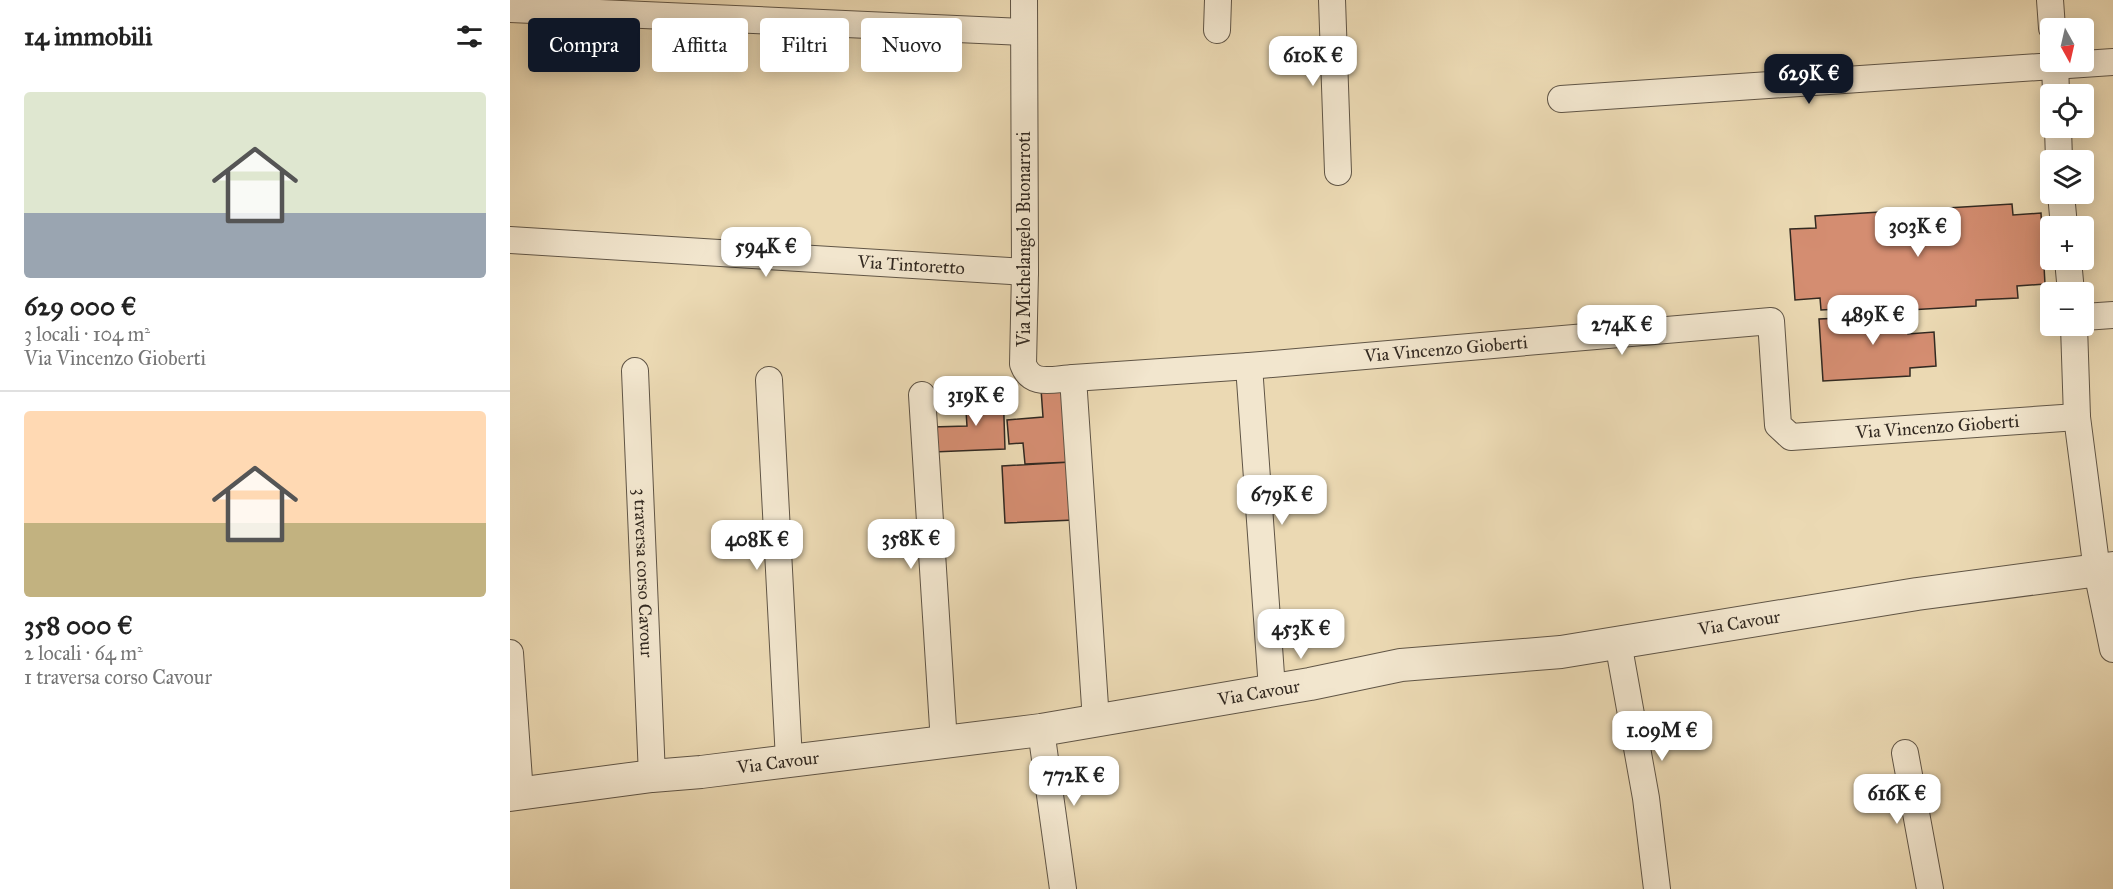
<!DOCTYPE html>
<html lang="it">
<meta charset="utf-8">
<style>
:root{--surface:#fff;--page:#f2f2f2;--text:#222;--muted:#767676;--line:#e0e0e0;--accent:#111827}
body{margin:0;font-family:"IM FELL Great Primer",serif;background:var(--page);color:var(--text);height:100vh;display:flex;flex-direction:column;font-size:22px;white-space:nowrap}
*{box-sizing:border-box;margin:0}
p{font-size:20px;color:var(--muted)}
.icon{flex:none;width:33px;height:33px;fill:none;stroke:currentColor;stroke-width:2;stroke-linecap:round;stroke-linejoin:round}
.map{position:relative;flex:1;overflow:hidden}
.panel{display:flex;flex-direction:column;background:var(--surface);width:510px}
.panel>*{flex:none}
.banner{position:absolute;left:18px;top:18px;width:570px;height:54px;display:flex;gap:12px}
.needle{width:39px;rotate:172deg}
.controls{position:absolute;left:1530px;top:18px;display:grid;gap:12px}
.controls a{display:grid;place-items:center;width:54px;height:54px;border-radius:6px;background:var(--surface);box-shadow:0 3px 15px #0003;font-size:30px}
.price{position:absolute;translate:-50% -51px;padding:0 14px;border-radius:12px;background:#fff;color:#222;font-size:20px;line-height:39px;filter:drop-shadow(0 2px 3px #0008)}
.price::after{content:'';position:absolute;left:50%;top:36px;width:18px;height:14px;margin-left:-9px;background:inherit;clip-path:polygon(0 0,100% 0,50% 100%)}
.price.current{background:var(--accent);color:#fff}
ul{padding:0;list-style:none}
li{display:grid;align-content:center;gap:12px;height:318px;padding:0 24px}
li+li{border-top:2px solid var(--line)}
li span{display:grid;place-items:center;height:186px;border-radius:6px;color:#555}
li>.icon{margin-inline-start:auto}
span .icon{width:108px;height:108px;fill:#fffc;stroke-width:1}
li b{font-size:26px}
h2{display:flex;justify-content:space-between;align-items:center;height:72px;padding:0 24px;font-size:26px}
.tag{padding:0 21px;border-radius:6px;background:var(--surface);box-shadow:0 3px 15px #0003;font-size:21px;line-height:54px}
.tag.current{background:var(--accent);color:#fff}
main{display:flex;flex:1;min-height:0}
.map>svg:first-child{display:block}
</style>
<main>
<section class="panel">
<h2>14 immobili<svg class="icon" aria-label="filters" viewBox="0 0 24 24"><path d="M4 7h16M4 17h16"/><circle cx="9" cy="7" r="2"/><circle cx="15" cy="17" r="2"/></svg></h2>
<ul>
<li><span style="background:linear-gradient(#dfe7d0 65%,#9aa5b1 0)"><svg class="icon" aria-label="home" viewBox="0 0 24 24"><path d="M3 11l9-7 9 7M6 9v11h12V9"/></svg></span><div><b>629 000 €</b><p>3 locali · 104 m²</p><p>Via Vincenzo Gioberti</p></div></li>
<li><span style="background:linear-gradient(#ffd9b3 60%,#c2b280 0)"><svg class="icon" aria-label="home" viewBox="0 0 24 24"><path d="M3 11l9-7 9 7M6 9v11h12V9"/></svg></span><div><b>358 000 €</b><p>2 locali · 64 m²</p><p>1 traversa corso Cavour</p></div></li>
</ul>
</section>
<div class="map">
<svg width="1603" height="889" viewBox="0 0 1603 889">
<rect width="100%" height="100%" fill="#ebd9b3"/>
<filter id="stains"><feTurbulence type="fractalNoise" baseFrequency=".00333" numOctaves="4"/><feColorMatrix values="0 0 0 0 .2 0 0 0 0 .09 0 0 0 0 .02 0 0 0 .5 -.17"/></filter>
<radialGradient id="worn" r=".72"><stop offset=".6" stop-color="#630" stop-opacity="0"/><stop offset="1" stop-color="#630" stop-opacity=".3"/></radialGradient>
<path fill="#d48d71" stroke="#322921" stroke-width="1.5" d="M 1502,204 L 1503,215 L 1531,213 L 1535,284 L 1507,286 L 1508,298 L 1466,300 L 1466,306 L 1382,311 L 1382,306 L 1311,310 L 1310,298 L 1285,300 L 1280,229 L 1306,228 L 1305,216 Z
M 1382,306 L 1382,315 L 1396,314 L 1398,334 L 1424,332 L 1426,366 L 1400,368 L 1400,376 L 1313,381 L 1309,319 L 1354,317 L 1354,307 Z
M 493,387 L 495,449 L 423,452 L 422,427 L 457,426 L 456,411 L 470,411 L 469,388 Z
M 549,388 L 554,399 L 561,462 L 515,464 L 513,443 L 499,444 L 497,420 L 533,417 L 531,389 Z
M 561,462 L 564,520 L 495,523 L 492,466 Z"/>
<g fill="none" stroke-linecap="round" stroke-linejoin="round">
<defs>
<g id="minor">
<path d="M 514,0 L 515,272 L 513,364 C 521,387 542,379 563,378 L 586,721"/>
<path d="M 822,0 L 828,172"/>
<path d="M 1540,0 L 1542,28"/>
<path d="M 0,9 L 514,32"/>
<path d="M 707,30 L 708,0"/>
<path d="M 1545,62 L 1546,94"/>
<path d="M 1051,99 L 1603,62"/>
<path d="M 1548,128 L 1549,160"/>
<path d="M 1551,194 L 1554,226"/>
<path id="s1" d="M 0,240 L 515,272"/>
<path d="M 1558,260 L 1561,292"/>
<path d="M 1574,317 L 1603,315"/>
<path d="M 1564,326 L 1567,417 L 1587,571 L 1603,649"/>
<path d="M 739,366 L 762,689"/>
<path id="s2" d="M 125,371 L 142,776"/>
<path id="s3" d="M 563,378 L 739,366 L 1261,321 L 1268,425 L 1281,437 L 1567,417"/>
<path d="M 259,380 L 279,760"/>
<path d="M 412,395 L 434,743"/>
<path d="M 1108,642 L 1136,798 L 1147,889"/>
<path d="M 0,653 L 10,794"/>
<path d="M 531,730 L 553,889"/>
<path d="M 1395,753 L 1420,889"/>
</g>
<g id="tertiary">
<path id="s4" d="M 0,795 L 142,776 L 191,772 L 531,730 L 800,684 L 891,665 L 1051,652 L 1407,594 L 1603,568"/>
</g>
</defs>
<use href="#minor" stroke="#605546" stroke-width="28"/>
<use href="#tertiary" stroke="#605546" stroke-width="34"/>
<use href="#minor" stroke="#f2e6ce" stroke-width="26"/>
<use href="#tertiary" stroke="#f2e6ce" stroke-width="32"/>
</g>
<g text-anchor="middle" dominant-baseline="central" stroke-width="6" stroke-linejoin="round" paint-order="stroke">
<g font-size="18" fill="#322921" stroke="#f2e6ce">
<text transform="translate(514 239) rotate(-90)">Via Michelangelo Buonarroti</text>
<text stroke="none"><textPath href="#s1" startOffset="402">Via Tintoretto</textPath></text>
<text stroke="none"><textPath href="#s3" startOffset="374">Via Vincenzo Gioberti</textPath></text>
<text stroke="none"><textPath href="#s3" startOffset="969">Via Vincenzo Gioberti</textPath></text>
<text stroke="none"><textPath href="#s2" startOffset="202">3 traversa corso Cavour</textPath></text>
<text stroke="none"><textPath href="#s4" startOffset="1242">Via Cavour</textPath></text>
<text stroke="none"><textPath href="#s4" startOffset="756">Via Cavour</textPath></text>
<text stroke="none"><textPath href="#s4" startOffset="270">Via Cavour</textPath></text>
</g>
</g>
<rect width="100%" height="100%" filter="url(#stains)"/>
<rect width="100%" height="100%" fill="url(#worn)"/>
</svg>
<div class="controls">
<a><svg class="needle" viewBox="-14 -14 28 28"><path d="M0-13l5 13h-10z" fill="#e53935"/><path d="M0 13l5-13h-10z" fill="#767676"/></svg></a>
<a><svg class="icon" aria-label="locate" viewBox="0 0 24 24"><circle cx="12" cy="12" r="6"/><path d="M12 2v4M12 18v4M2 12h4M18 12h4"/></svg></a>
<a><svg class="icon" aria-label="layers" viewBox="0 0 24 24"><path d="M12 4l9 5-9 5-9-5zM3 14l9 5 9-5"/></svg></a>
<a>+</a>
<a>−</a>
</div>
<b class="price" style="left:803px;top:87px">610K €</b>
<b class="price current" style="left:1299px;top:105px">629K €</b>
<b class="price" style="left:1408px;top:258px">303K €</b>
<b class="price" style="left:256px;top:278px">594K €</b>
<b class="price" style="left:1363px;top:346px">489K €</b>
<b class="price" style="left:1112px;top:356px">274K €</b>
<b class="price" style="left:466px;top:427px">319K €</b>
<b class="price" style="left:772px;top:526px">679K €</b>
<b class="price" style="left:401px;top:570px">358K €</b>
<b class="price" style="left:247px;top:571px">408K €</b>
<b class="price" style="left:791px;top:660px">453K €</b>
<b class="price" style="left:1152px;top:762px">1.09M €</b>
<b class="price" style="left:564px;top:807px">772K €</b>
<b class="price" style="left:1387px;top:825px">616K €</b>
<div class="banner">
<a class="tag current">Compra</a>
<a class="tag">Affitta</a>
<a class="tag">Filtri</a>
<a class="tag">Nuovo</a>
</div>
</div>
</main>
